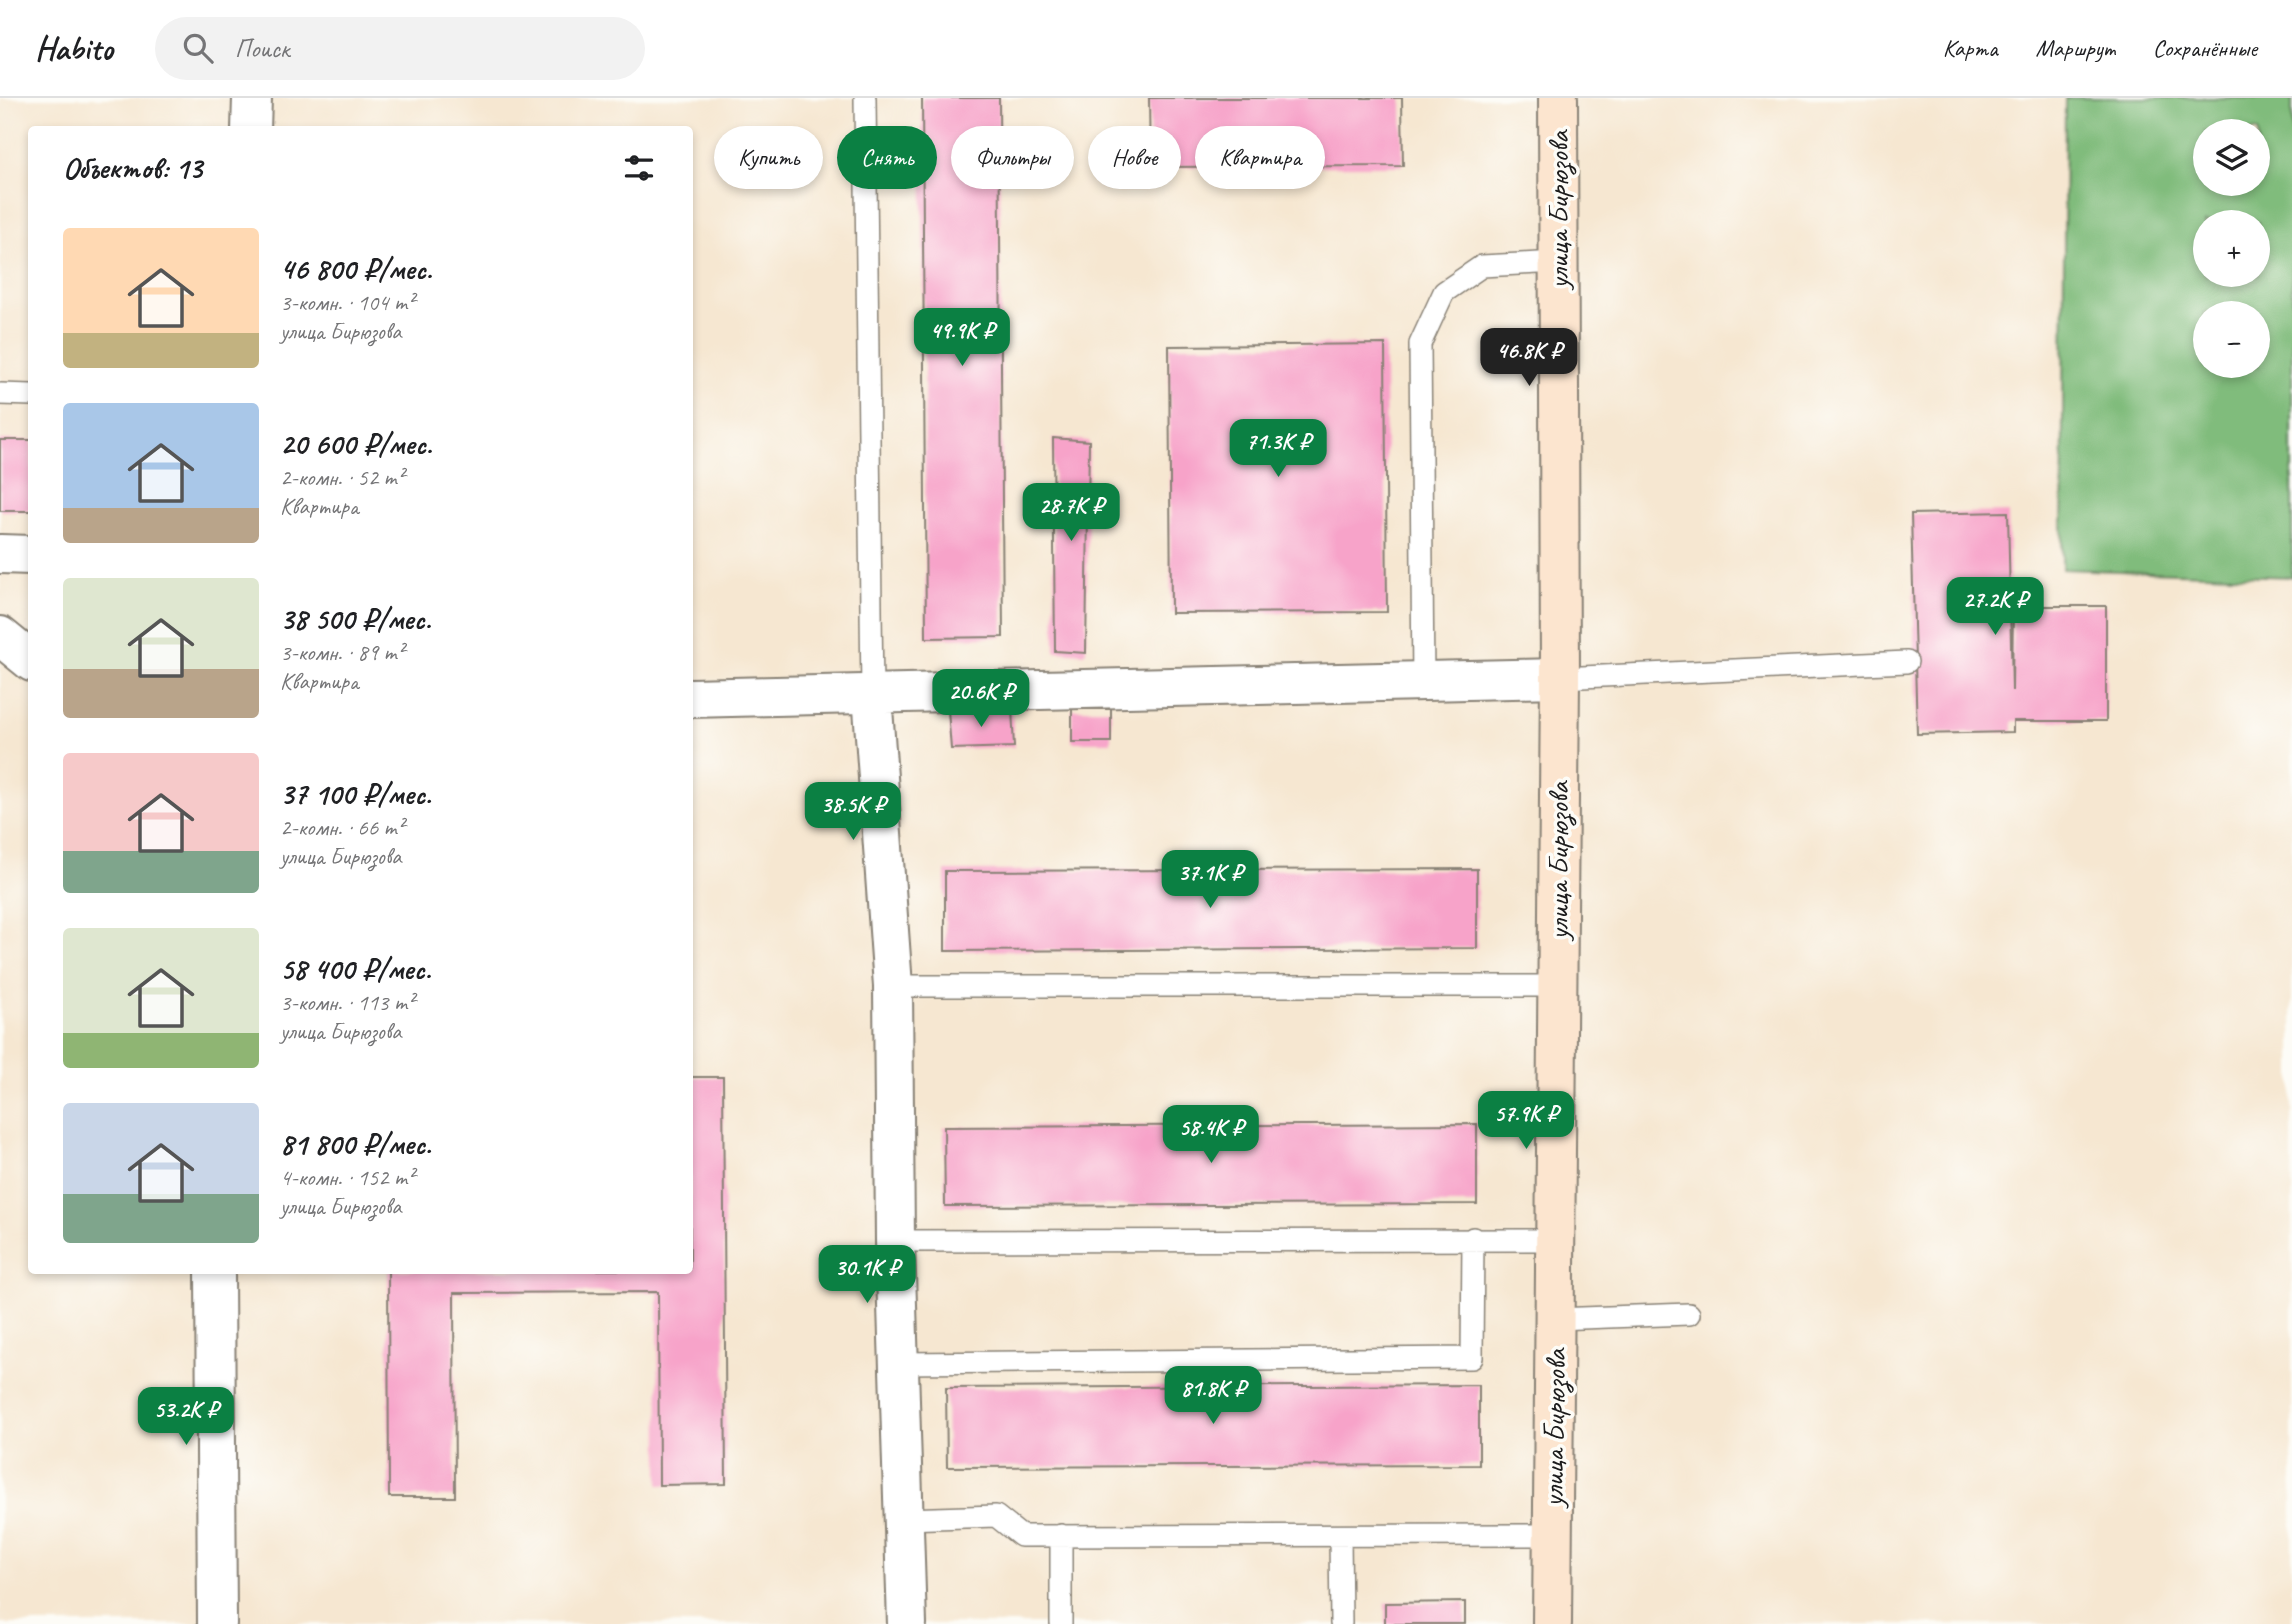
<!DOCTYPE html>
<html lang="ru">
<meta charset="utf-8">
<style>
:root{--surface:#fff;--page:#f2f2f2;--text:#202124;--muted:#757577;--line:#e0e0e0;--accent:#0b8043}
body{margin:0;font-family:Caveat,sans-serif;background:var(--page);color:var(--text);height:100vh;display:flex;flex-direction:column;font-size:26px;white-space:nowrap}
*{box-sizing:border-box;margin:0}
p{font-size:23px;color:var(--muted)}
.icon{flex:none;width:38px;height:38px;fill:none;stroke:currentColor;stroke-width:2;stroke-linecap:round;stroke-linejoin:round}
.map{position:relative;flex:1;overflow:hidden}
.sheet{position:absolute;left:28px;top:28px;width:665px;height:1148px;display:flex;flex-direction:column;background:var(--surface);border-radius:7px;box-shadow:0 4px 10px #0003}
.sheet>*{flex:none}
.hud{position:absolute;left:714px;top:28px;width:665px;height:63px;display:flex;gap:14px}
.tools{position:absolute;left:2193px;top:21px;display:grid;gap:14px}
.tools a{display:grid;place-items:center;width:77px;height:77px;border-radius:50%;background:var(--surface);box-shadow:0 4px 10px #0003;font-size:35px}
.price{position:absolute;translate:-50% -60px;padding:0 16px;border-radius:14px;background:var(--accent);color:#fff;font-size:23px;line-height:46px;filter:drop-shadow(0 2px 4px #0008)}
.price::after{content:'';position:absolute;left:50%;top:42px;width:21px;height:16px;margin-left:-10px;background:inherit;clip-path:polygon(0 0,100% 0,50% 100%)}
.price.current{background:#222;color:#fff}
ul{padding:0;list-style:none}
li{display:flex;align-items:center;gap:21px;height:175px;padding:0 35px}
li span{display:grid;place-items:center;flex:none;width:196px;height:140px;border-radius:7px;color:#555}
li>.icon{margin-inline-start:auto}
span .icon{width:84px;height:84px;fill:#fffc;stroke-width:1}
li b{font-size:30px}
h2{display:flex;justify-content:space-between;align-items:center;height:84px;padding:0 35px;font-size:30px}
.pill{padding:0 24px;border-radius:32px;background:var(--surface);box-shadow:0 4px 10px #0003;font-size:24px;line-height:63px}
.pill.current{background:var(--accent);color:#fff}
header{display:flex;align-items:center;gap:42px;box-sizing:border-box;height:98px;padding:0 35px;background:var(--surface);border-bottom:2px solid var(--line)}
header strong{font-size:33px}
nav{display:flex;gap:38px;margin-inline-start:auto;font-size:24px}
.search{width:490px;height:63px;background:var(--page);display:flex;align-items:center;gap:18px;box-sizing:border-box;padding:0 24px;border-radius:38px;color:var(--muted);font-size:26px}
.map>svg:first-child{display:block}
</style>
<header>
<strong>Habito</strong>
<div class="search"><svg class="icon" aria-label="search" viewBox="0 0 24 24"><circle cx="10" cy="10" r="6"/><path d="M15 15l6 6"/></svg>Поиск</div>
<nav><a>Карта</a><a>Маршрут</a><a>Сохранённые</a></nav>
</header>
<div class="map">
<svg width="2292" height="1526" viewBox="0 0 2292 1526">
<rect width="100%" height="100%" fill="#fdfcf7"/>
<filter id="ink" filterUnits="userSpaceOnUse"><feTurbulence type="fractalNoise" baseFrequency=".0143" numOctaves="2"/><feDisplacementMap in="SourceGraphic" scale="14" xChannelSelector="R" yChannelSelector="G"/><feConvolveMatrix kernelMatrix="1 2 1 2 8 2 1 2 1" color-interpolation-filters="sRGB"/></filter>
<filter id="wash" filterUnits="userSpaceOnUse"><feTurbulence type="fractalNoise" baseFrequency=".00686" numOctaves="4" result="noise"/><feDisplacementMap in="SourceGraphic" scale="28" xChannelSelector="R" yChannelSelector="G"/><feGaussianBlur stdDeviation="1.57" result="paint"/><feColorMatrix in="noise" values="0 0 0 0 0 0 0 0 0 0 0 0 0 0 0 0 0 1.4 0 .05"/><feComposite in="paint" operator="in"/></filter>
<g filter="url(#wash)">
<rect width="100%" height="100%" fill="#f6e7d1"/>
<path fill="#80bc7b" stroke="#4e6c4c" stroke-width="2" fill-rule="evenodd" d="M 2065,0 L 2292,0 L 2292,479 L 2062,471 ZM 2205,33 L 2258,33 L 2258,86 L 2205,86 ZM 2205,124 L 2258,124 L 2258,177 L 2205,177 ZM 2205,215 L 2258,215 L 2258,268 L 2205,268 Z"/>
<g id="blocks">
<path fill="#f7a3c9" d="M 922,0 L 999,0 L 1003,539 L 926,540 Z
M 1149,0 L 1402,0 L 1403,68 L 1150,69 Z
M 1385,246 L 1387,514 L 1171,515 L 1169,248 Z
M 1053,340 L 1089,343 L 1086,555 L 1055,553 Z
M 0,342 L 32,342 L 32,413 L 0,413 Z
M 2008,414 L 2012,593 L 2013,508 L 2106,508 L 2106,623 L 2013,623 L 2013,634 L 1917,636 L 1911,416 Z
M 1012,611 L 1014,649 L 951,651 L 948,612 Z
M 1072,611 L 1111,611 L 1111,644 L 1072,644 Z
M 1477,771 L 1477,850 L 945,853 L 945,773 Z
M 690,979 L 723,979 L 726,1386 L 659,1387 L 658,1194 L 454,1195 L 455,1399 L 389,1399 L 388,1172 L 690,1172 Z
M 1477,1026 L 1477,1106 L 945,1108 L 944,1029 Z
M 1479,1287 L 1479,1367 L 947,1369 L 946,1290 Z
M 1465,1504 L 1465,1526 L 1385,1526 L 1385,1505 Z"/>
</g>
</g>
<g filter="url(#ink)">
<use href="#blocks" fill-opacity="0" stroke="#898276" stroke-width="2"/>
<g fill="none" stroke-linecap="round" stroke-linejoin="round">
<defs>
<path id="service" d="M 865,0 L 872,596
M 0,296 L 32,297
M 1560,580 L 1907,564
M 1423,584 L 1420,246 L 1444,194 L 1482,168 L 1558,164
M 893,888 L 1557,888
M 895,1143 L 1555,1142
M 1555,1221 L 1689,1216
M 898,1265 L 1472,1260 L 1473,1140
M 904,1421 L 996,1418 L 1021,1438 L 1553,1437
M 1061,1437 L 1061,1526
M 1340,1438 L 1341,1526"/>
<path id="minor" d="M 251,32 L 252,0
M 0,456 L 32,457
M 0,538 L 32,564
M 872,596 L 893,888 L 895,1143 L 907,1526
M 690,600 L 1560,580
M 215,1172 L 217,1526"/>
<path id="secondary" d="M 1552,1526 L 1560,580 L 1558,0"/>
</defs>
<use href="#service" stroke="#898276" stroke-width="24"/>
<use href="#minor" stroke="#898276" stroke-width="42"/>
<use href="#secondary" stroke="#898276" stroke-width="42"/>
<use href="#service" stroke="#fff" stroke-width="21"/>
<use href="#minor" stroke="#fff" stroke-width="38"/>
<use href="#secondary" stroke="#fce5cf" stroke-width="38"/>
</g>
</g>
<g text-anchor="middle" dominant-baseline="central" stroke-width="7" stroke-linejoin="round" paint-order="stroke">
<g font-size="30" fill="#1c1c1c" stroke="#fdfcf7">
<text transform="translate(1558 112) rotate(-90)">улица Бирюзова</text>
<text transform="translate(1558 763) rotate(-90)">улица Бирюзова</text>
<text transform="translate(1554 1330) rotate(-89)">улица Бирюзова</text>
</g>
</g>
</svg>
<div class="tools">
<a><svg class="icon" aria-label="layers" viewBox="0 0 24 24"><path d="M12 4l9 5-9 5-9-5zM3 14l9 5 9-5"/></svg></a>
<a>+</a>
<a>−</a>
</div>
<b class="price" style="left:962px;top:270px">49.9K ₽</b>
<b class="price current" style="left:1529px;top:290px">46.8K ₽</b>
<b class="price" style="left:1278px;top:381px">71.3K ₽</b>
<b class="price" style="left:1071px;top:445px">28.7K ₽</b>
<b class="price" style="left:1995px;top:539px">27.2K ₽</b>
<b class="price" style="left:981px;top:631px">20.6K ₽</b>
<b class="price" style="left:853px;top:744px">38.5K ₽</b>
<b class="price" style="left:1210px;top:812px">37.1K ₽</b>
<b class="price" style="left:1526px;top:1053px">57.9K ₽</b>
<b class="price" style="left:1211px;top:1067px">58.4K ₽</b>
<b class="price" style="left:867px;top:1207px">30.1K ₽</b>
<b class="price" style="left:1213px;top:1328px">81.8K ₽</b>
<b class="price" style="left:186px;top:1349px">53.2K ₽</b>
<div class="hud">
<a class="pill">Купить</a>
<a class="pill current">Снять</a>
<a class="pill">Фильтры</a>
<a class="pill">Новое</a>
<a class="pill">Квартира</a>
</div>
<section class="sheet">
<h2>Объектов: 13<svg class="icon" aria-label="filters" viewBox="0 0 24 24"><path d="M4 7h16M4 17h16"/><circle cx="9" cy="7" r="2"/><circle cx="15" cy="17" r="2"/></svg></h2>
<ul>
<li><span style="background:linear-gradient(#ffd9b3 75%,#c2b280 0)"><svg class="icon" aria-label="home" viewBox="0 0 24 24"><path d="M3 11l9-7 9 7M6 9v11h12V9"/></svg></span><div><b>46 800 ₽/мес.</b><p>3-комн. · 104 m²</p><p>улица Бирюзова</p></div></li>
<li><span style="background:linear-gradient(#a9c7e8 75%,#b9a48a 0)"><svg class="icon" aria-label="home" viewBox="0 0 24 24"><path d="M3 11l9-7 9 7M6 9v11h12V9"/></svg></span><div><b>20 600 ₽/мес.</b><p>2-комн. · 52 m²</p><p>Квартира</p></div></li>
<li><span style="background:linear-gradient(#dfe7d0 65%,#b9a48a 0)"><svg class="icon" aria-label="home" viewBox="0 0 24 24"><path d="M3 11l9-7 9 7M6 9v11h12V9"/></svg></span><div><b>38 500 ₽/мес.</b><p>3-комн. · 89 m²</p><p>Квартира</p></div></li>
<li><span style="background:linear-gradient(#f6c9c9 70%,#7fa58c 0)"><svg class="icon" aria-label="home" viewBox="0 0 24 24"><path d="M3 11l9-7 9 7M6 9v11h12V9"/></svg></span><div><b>37 100 ₽/мес.</b><p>2-комн. · 66 m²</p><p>улица Бирюзова</p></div></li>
<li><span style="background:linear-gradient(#dfe7d0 75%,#8fb573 0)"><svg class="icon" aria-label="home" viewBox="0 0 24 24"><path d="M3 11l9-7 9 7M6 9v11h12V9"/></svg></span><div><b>58 400 ₽/мес.</b><p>3-комн. · 113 m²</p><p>улица Бирюзова</p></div></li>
<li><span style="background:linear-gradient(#c9d6e8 65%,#7fa58c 0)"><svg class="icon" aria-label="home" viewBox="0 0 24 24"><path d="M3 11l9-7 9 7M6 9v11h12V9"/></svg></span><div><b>81 800 ₽/мес.</b><p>4-комн. · 152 m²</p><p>улица Бирюзова</p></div></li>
</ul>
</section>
</div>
